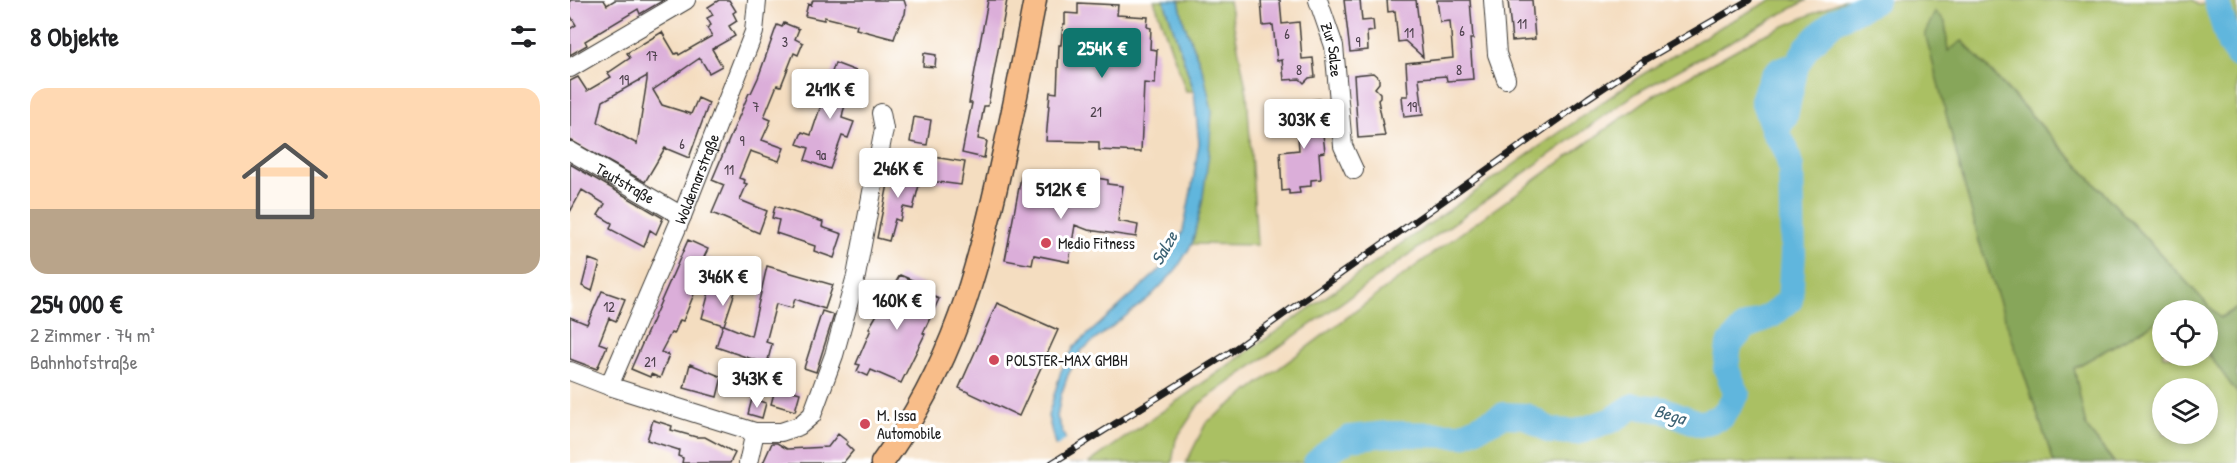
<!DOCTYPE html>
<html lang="de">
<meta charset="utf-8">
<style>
:root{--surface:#fff;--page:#f6f6f6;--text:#202124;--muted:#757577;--line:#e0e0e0;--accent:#0f766e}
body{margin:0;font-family:"Patrick Hand",sans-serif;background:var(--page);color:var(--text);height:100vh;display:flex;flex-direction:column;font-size:22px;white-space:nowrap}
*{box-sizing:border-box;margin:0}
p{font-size:20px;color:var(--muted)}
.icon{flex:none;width:33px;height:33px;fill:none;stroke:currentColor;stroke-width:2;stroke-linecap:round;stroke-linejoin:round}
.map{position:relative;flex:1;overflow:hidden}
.details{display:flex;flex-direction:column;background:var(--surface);width:570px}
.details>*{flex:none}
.fabs{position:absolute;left:1582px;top:300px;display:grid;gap:12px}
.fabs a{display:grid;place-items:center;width:66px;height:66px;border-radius:50%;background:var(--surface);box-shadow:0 3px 9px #0003;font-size:30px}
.price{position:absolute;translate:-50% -51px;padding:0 14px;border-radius:6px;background:#fff;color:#222;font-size:20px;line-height:39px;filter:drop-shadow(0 2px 3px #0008)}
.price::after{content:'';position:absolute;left:50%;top:36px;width:18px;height:14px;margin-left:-9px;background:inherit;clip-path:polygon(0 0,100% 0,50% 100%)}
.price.on{background:var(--accent);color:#fff}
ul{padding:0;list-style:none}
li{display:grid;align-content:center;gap:12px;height:318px;padding:0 30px}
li+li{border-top:2px solid var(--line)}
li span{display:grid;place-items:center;height:186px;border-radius:18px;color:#555}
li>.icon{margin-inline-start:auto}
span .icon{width:108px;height:108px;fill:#fffc;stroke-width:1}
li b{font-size:26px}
h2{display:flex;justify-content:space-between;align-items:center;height:72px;padding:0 30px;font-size:26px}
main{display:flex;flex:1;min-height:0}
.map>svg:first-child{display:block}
</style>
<main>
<section class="details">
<h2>8 Objekte<svg class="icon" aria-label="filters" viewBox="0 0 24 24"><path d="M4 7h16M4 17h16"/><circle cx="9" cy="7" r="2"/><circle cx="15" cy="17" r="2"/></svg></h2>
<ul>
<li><span style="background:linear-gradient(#ffd9b3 65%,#b9a48a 0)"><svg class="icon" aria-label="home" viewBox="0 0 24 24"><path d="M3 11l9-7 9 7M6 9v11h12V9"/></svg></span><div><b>254 000 €</b><p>2 Zimmer · 74 m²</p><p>Bahnhofstraße</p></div></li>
</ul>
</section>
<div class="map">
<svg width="1667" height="463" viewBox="0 0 1667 463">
<rect width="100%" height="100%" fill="#fff"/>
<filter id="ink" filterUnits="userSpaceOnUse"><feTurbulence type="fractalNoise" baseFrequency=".0167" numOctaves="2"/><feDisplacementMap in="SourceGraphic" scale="12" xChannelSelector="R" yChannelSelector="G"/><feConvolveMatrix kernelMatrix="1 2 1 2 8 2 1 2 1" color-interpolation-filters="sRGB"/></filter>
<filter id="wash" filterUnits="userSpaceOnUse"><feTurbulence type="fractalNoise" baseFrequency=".008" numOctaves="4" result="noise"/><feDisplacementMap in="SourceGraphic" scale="24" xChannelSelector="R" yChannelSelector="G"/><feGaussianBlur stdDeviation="1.35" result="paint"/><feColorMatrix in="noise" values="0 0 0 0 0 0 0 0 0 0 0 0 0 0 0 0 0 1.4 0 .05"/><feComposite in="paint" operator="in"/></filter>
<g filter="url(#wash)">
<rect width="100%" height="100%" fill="#f4ddc0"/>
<path fill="#aac064" stroke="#636e40" stroke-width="1.5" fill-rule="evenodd" d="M 584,0 L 594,0 L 624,91 L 616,91 Z
M 609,0 L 659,1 L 677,93 L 687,245 L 622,244 L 632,203 L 634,74 L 614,23 Z
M 1201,0 L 1237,0 L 1068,92 L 629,404 L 606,439 L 602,463 L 519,463 L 1070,76 L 1152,26 Z
M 1274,0 L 1623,0 L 1628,5 L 1642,3 L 1640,0 L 1667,0 L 1667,308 L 1650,318 L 1393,41 L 1378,52 L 1375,22 L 1365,12 L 1409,241 L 1484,463 L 616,463 L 636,423 L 855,259 L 1081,97 L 1187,38 Z
M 1593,318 L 1593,356 L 1638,356 L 1638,353 L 1667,393 L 1667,463 L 1545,463 L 1516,427 L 1504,368 ZM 1593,388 L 1638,388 L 1638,434 L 1593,434 Z"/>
<path fill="#87a65a" stroke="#52613b" stroke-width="1.5" d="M 1365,12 L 1375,22 L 1378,51 L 1392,41 L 1650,318 L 1667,308 L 1667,393 L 1638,353 L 1638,310 L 1593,310 L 1593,318 L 1504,368 L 1516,427 L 1544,463 L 1484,463 L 1409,241 L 1355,33 Z"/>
<path fill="#61b6dd" stroke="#3e697c" stroke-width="1.5" d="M 594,0 L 609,0 L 614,23 L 634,74 L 642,111 L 639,153 L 632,203 L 622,244 L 606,270 L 580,297 L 511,351 L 498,375 L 491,395 L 487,417 L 495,438 L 514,463 L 500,463 L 485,445 L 478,416 L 491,371 L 504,347 L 594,266 L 613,231 L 622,186 L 629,143 L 624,91 Z"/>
<path fill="#f4ddc0" d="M 498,438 L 516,461 L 516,463 L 496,463 L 484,448 Z"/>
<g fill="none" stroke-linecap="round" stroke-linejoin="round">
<path stroke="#61b6dd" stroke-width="26" d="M 1646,0 L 1660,45 L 1667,55
M 1205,133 L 1193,100 C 1200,81 1202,67 1226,66
M 746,463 L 760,450 L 780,438 L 817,434 L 892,435 L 934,415 L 956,416 L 981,431 L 1006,432 L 1042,420 L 1064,406 L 1095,410 L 1130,424 L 1152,417 L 1167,394 L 1156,368 L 1159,345 L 1174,328 L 1202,315 L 1220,300 L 1223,254 L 1221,168 L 1215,147 L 1205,133 L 1215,116 L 1226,66 L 1237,47 L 1264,21 L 1306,0"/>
</g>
<g id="blocks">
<path fill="#dbaed9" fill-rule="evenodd" d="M 0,0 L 34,0 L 37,5 L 45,0 L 94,0 L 70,14 L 68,9 L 15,41 L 17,45 L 0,55 L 0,29 L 6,25 L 0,15 Z
M 149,0 L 159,0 L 166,11 L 163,13 L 167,21 L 159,26 L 165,36 L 142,49 L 152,66 L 139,73 L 130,58 L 83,90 L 92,105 L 121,114 L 128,98 L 139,103 L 119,158 L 95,148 L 75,182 L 0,140 L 0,81 L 8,77 L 17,91 L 41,77 L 38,73 L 60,58 L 57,53 L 92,32 L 105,54 L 108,53 L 109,55 L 142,36 L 137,28 L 141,25 L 137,18 L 143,15 L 138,7 ZM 77,76 L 77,80 L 67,144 L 28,122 L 33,101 Z
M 243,0 L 334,0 L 336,6 L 335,14 L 328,27 L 324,39 L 286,29 L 287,25 L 254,17 L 254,20 L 235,16 L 238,4 L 241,5 Z
M 418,0 L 437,0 L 418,106 L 414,106 L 408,139 L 417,141 L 414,158 L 392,153 L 402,103 L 399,103 Z
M 691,0 L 710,0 L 712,24 L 729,22 L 732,59 L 743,58 L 745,77 L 739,78 L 734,83 L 730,79 L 714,80 L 712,60 L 707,61 L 703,25 L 693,26 Z
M 774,0 L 790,0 L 792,21 L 803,20 L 804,31 L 797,32 L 798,50 L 780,52 Z
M 817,0 L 846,0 L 853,57 L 835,41 L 828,42 L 825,11 L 818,12 Z
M 867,0 L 900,0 L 903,39 L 900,39 L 903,79 L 877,81 L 876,76 L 849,78 L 853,115 L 834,117 L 832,96 L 838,96 L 836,63 L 883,58 L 880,21 L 870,22 Z
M 938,0 L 962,0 L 965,39 L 942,41 Z
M 508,3 L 548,5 L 547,15 L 578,17 L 577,27 L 581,28 L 580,49 L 587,50 L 585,84 L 574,83 L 571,152 L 529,150 L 529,142 L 476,141 L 480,92 L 487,93 L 489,45 L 491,45 L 493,24 L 495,24 L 495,13 L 508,14 Z
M 214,23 L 229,29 L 225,39 L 233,43 L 228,55 L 224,53 L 211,86 L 207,85 L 205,90 L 194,117 L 201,120 L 192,140 L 214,148 L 209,161 L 180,151 L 169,178 L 175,180 L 174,183 L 177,184 L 170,200 L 197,211 L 189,233 L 142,213 L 154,185 L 142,180 L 179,93 L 181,93 L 188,78 L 207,25 L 212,27 Z
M 354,53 L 366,55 L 365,67 L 353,66 Z
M 265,63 L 286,71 L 273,112 L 272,118 L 284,122 L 278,138 L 272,136 L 260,169 L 235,160 L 239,148 L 227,144 L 232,132 L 241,135 Z
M 803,73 L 809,78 L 809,83 L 805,88 L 810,93 L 810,98 L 808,100 L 815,136 L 788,138 L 784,75 Z
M 749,99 L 755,152 L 749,153 L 751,179 L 741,180 L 741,186 L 729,187 L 730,193 L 719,194 L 719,190 L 712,191 L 710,152 L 729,150 L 728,136 L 730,136 L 731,128 L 728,101 Z
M 344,117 L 361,120 L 357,145 L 340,142 Z
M 357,156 L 395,162 L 391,185 L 353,180 Z
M 0,164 L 93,218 L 86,234 L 80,230 L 74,247 L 40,229 L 42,223 L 28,215 L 35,204 L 12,190 L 0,212 Z
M 325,165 L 352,173 L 343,209 L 333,207 L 330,221 L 325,219 L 319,241 L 307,238 L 318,184 L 320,185 Z
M 451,177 L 466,179 L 464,187 L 524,198 L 527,178 L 538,180 L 538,184 L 553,186 L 548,221 L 568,225 L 566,237 L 518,230 L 505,225 L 499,262 L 464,255 L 462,265 L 435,260 Z
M 205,206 L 253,222 L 252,227 L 272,234 L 264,258 L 244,251 L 245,246 L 206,233 L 209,220 L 202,218 Z
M 118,240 L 138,249 L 134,257 L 175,271 L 170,287 L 167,286 L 154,325 L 181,336 L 197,266 L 263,285 L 255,309 L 225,299 L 222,308 L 206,304 L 196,342 L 202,344 L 197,364 L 146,347 L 153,325 L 132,318 L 142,281 L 131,277 L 113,321 L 110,320 L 104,334 L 101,333 L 91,352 L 99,355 L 90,378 L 81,374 L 80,377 L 61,369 Z
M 19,259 L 30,263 L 22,291 L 12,286 Z
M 330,275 L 354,285 L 354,293 L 369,299 L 353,333 L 355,334 L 331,383 L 301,370 L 298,376 L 287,371 L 290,365 L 286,364 L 301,329 L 299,328 Z
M 32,291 L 55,299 L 46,321 L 39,318 L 29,343 L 37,346 L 27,369 L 0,359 L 0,317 L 17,324 Z
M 427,303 L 488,330 L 449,416 L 389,388 Z
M 252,311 L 264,315 L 246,372 L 234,368 Z
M 120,364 L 152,377 L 147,397 L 114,388 Z
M 206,386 L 230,393 L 225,411 L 201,404 Z
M 182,399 L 196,403 L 192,418 L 178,414 Z
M 83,420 L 102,426 L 101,430 L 126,437 L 135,437 L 165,453 L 160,463 L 112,463 L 113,458 L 108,456 L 109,450 L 77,440 Z
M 268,434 L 278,442 L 276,444 L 283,451 L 273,463 L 193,463 L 202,443 L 207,443 L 217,449 L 258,447 Z"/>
</g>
</g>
<g filter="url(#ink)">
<use href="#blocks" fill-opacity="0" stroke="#3c3935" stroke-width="1.5"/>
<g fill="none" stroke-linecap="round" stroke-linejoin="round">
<defs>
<g id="minor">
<path id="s1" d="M 748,0 L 764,46 L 773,146 L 784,170"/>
<path d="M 923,0 L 927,54 L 936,79"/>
<path d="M 0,68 L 116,0"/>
<path id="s2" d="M 0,151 L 112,216"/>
<path d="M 0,371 L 39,386 L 185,432 L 211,432 L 229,426 L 242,415 L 264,355 L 286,276 L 314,129 L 311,113"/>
<path id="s3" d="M 39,386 L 112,216 L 184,32 L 187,1"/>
<path d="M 178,463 L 185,432"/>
</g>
<path id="major" d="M 312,463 C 383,366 408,272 433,156 C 445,104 455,52 465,0"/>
</defs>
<use href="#minor" stroke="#3c3935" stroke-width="20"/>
<use href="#major" stroke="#3c3935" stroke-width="25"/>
<use href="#minor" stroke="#fff" stroke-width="18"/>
<use href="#major" stroke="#f8bd89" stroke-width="22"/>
<defs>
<path id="rail" d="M 482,463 L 659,353 L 1018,98 L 1075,60 L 1179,0"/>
</defs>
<use href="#rail" stroke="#1c1c1c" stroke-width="7"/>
<use href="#rail" stroke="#fff" stroke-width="4.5" stroke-dasharray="14" stroke-linecap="butt"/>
</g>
</g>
<g fill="#d1495b" stroke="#fff" stroke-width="2">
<circle cx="476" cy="243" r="6"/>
<circle cx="424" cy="360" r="6"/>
<circle cx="295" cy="424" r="6"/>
</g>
<g text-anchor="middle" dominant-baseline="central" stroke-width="6" stroke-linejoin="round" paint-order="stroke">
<g font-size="14" fill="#4c404b">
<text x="952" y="23">11</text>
<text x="892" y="30">6</text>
<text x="839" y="32">11</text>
<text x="717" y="33">6</text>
<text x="215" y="41">3</text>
<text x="788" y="41">9</text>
<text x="82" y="55">17</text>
<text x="729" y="69">8</text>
<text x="889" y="69">8</text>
<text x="54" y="79">19</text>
<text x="186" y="106">7</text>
<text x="842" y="106">19</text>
<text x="526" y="111">21</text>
<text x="172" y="140">9</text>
<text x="112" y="143">6</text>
<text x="251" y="154">9a</text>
<text x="159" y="169">11</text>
<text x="39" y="306">12</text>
<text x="80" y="361">21</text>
</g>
<g font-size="16" fill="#1c1c1c" stroke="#fff">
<text stroke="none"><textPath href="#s1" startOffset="52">Zur Salze</textPath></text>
<text stroke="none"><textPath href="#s3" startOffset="225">Woldemarstraße</textPath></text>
<text stroke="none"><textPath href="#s2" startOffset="64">Teutstraße</textPath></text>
</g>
<g font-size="16" fill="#1c1c1c" stroke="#fff" text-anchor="start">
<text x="488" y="243">Medio Fitness</text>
<text x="436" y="360">POLSTER-MAX GMBH</text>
<text x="307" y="415">M. Issa<tspan x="307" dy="18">Automobile</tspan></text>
</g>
<g font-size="18" font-style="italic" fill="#3b6173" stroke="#fff">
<text transform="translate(594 248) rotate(-60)">Salze</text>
<text transform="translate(1100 414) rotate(16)">Bega</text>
</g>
</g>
</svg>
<div class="fabs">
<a><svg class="icon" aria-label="locate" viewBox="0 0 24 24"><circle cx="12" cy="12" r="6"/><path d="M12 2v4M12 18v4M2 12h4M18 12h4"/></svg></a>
<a><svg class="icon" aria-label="layers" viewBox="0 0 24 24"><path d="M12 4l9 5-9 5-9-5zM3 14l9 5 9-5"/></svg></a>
</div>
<b class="price on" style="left:532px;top:79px">254K €</b>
<b class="price" style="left:260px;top:120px">241K €</b>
<b class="price" style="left:734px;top:150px">303K €</b>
<b class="price" style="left:328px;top:199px">246K €</b>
<b class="price" style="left:491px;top:220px">512K €</b>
<b class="price" style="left:153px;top:307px">346K €</b>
<b class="price" style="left:327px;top:331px">160K €</b>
<b class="price" style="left:187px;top:409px">343K €</b>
</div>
</main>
